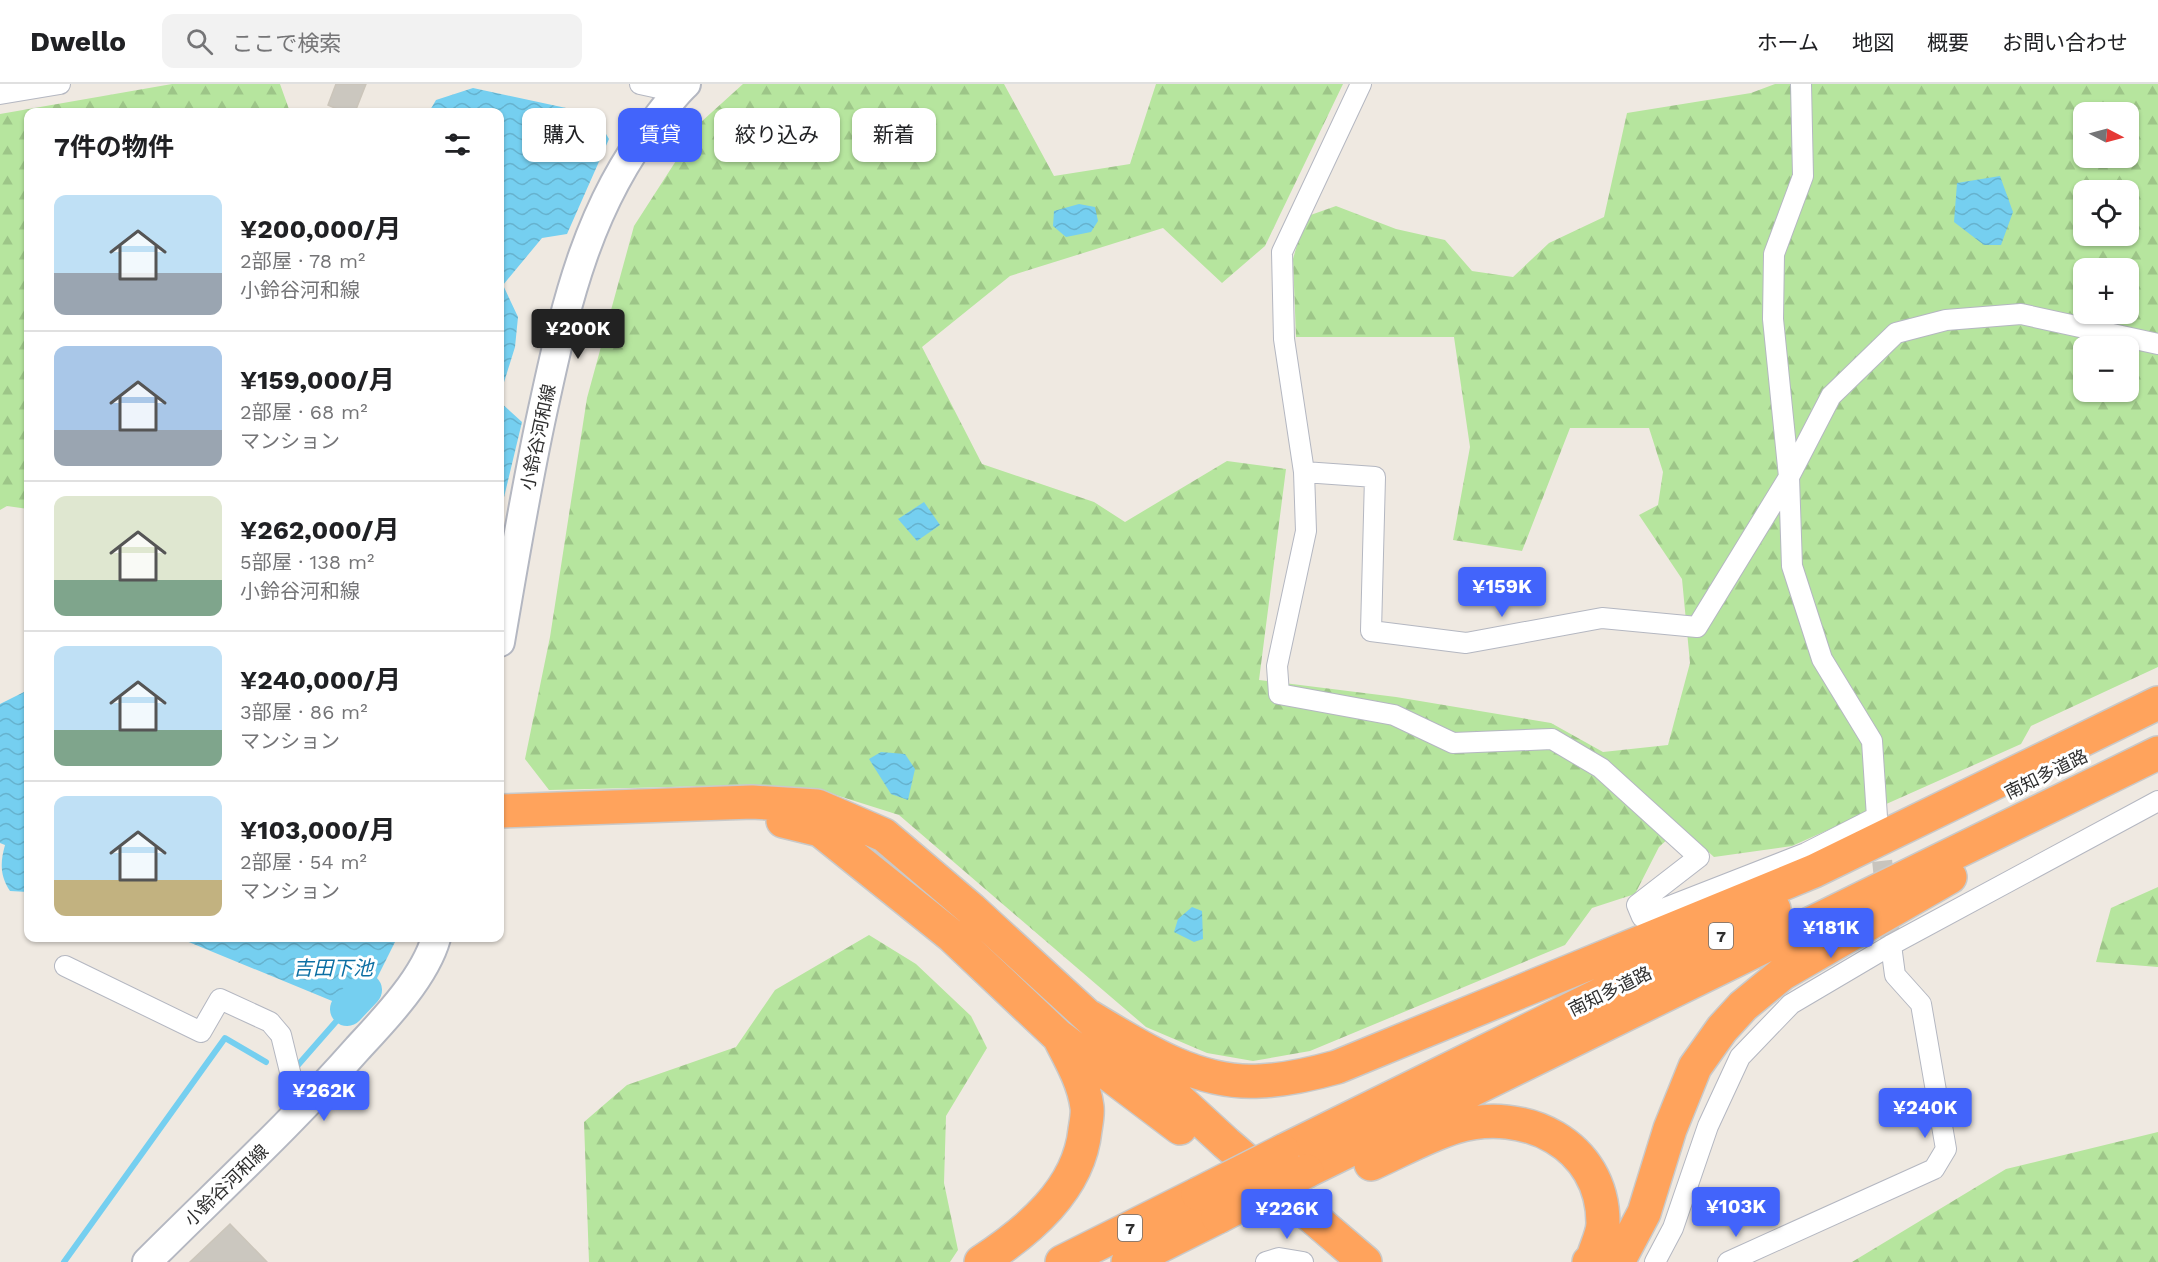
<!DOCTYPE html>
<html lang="ja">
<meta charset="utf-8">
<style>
:root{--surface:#fff;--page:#f2f2f2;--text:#202124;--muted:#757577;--line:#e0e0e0;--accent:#4264fb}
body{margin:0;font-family:"Work Sans","Noto Sans JP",sans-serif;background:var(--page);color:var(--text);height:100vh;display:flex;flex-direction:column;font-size:22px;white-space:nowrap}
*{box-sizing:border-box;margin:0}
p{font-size:20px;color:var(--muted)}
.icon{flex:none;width:33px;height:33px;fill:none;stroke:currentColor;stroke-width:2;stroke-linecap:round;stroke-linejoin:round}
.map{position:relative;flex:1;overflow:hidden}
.panel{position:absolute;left:24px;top:24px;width:480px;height:834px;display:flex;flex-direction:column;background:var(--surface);border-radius:12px;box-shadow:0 2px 4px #0004}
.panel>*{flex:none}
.banner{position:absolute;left:522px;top:24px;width:570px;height:54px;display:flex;gap:12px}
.needle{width:39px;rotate:96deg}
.buttons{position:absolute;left:2073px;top:18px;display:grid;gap:12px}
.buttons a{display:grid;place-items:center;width:66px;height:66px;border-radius:12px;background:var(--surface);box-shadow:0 2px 4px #0004;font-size:30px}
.price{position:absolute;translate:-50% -51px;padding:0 14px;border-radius:6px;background:var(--accent);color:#fff;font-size:20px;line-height:39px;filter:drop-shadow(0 2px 3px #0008)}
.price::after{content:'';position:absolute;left:50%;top:36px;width:18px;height:14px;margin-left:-9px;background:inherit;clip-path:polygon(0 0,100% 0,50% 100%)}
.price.selected{background:#222;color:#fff}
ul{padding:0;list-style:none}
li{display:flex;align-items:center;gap:18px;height:150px;padding:0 30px}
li+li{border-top:2px solid var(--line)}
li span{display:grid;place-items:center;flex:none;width:168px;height:120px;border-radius:12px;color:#555}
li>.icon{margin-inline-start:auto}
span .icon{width:72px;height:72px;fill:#fffc;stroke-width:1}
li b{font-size:26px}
h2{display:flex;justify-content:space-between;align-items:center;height:72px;padding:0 30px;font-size:26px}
.tag{padding:0 21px;border-radius:12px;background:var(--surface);box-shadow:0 2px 4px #0004;font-size:21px;line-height:54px}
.tag.selected{background:var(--accent);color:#fff}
header{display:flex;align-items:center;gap:36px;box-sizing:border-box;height:84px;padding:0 30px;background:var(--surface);border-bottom:2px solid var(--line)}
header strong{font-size:28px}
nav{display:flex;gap:33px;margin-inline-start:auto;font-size:21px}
.search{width:420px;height:54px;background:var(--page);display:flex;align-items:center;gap:15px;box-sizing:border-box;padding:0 21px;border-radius:12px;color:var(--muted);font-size:22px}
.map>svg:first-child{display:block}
</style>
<header>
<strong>Dwello</strong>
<div class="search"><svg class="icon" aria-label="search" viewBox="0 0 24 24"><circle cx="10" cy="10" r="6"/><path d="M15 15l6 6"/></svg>ここで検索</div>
<nav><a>ホーム</a><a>地図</a><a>概要</a><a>お問い合わせ</a></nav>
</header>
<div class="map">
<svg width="2158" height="1178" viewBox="0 0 2158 1178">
<defs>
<pattern id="forest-firs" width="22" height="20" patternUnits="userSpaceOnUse" patternTransform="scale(1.5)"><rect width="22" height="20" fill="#b6e59e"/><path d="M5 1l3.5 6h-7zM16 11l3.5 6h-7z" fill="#9dc588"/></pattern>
<pattern id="water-waves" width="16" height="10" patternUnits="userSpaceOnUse" patternTransform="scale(1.5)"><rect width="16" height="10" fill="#75cff0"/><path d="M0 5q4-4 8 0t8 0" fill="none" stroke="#66b2ce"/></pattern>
</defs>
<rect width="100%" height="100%" fill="#efe9e1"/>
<path fill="url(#forest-firs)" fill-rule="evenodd" d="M 172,0 L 280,0 L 290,28 L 28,28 L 28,425 L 7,422 L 0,426 L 0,30 Z
M 743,0 L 1004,0 L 1054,92 L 1130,80 L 1156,0 L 1343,0 L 1265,162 L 1222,199 L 1163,144 L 1010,192 L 922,263 L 982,380 L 1094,418 L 1125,438 L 1227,377 L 1286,385 L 1259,596 L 1396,613 L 1551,639 L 1603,668 L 1668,661 L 1690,579 L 1682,495 L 1639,431 L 1658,421 L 1663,388 L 1649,344 L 1570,344 L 1522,467 L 1453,456 L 1470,363 L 1454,253 L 1296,253 L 1293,175 L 1305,133 L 1336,122 L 1396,145 L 1445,156 L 1472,187 L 1513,193 L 1549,159 L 1604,133 L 1627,29 L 1751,9 L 1775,0 L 2158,0 L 2158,583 L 2031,642 L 2021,660 L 1792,762 L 1714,773 L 1681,743 L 1659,763 L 1635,810 L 1592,824 L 1565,861 L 1310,967 L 1253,977 L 1207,969 L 1146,943 L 899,731 L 823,707 L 751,701 L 549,706 L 525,675 L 550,553 L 587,314 L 634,142 L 701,38 ZM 2084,28 L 2128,28 L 2128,74 L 2084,74 ZM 2084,106 L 2128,106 L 2128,152 L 2084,152 ZM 2084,184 L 2128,184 L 2128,230 L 2084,230 ZM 2084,262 L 2128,262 L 2128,308 L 2084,308 Z
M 2158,803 L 2158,883 L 2096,878 L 2111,824 Z
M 869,851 L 916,880 L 971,932 L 987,964 L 946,1032 L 944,1099 L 958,1166 L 950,1178 L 589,1178 L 584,1038 L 627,1001 L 736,963 L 775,906 Z
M 2158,1048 L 2158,1178 L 1852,1178 L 2006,1085 Z"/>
<path fill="url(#water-waves)" d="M 473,4 L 594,30 L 609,55 L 567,150 L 542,154 L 503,201 L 518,233 L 515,263 L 500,311 L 500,28 L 429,28 L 436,16 Z
M 2000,92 L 2013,128 L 2001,161 L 1984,161 L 1954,138 L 1957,99 Z
M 1079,120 L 1095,123 L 1098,137 L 1091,148 L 1066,153 L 1053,142 L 1054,127 Z
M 500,318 L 522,338 L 500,430 Z
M 924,418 L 940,441 L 917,457 L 898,435 Z
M 28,606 L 28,808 L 10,807 C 0,792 0,779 5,761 L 0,759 L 0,620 Z
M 881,668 L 905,670 L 915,685 L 908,716 L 891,710 L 869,675 Z
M 1192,823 L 1202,827 L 1203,855 L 1194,858 L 1174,848 L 1178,835 Z
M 179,854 L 397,854 L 369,910 L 360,902 L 337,919 Z"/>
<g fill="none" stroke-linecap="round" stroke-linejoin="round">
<path stroke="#75cff0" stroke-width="6" d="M 298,981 L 347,925
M 64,1178 L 225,954 L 266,978"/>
<path stroke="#75cff0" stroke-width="34" d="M 347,925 L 365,906"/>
</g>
<path fill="#cbc7bf" stroke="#cbc5ba" stroke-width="1.5" d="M 336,0 L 366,0 L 355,28 L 344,28 L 328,21 Z
M 230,1140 L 267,1178 L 190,1178 Z"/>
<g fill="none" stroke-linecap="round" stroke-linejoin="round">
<path stroke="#c8c4bd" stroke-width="20" stroke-dasharray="20 10" stroke-linecap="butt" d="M 1879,747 L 1891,861"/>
<defs>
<path id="minor" d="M 640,0 L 677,8
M 1361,0 L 1282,168 L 1284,255 L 1304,388 L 1306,447 L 1277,582 L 1279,610 L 1394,631 L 1453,659 L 1552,655 L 1601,684 L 1699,773 L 1637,821 L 1642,833 L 1806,769 L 1877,733 L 1872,657 L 1822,575 L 1792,482 L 1789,393 L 1773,235 L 1774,170 L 1803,92 L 1801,0
M 0,10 L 60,0
M 1304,388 L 1375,393 L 1371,547 L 1466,559 L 1602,534 L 1697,543 L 1789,393 L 1831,312 L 1896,249 L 1946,236 L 2021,230 L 2158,260
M 65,882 L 201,948 L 220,915 L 270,938 L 275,944 L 281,951 L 292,996 L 313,1016
M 1266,1178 L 1279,1174 L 1303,1178
M 1655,1178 L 1673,1144 L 1708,1042 L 1740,973 L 1791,920 L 1891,861 L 2158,717
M 1728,1178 L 1934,1085 L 1946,1065 L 1921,920 L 1895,891 L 1891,861"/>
<path id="secondary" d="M 500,558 C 514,477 527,396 545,316 C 567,215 589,122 654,38 C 664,25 674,11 686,0
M 147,1178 C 218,1107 292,1039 358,964 C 386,934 425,893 436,854"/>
<path id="motorway" d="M 500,727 L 752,718 L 817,722 L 884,751 L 971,825 L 1226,1059 L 1365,1178
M 783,737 L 820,746 L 952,852 L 1058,952 L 1180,1044
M 1090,933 C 1141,964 1198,1001 1260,997 C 1287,996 1312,990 1337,983 L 1814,787 L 2158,619
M 1283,1067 L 1774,825
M 1371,1080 C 1398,1068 1426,1052 1455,1043 C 1524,1022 1603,1060 1603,1139 C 1603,1150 1596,1163 1593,1174 L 1589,1178
M 1307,1087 L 2158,669
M 981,1178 C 1028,1147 1079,1106 1085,1046 C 1086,1039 1088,1030 1087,1023 C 1084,999 1071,976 1060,955
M 1062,1178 L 1198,1110
M 1128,1178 L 1218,1133
M 1618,1178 L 1644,1129 L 1670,1045 L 1695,983 L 1722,945 L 1743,922 L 1782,890 L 1950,793"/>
</defs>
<use href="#minor" stroke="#b4b7c1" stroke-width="22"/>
<use href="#secondary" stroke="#b4b7c1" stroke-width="32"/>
<use href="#motorway" stroke="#c9c9c9" stroke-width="36"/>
<use href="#minor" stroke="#fff" stroke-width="20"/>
<use href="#secondary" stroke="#fff" stroke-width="28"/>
<use href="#motorway" stroke="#ffa35c" stroke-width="33"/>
<defs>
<path id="motorway-bridge" d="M 1198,1110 L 1283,1067
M 1218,1133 L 1307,1087"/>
</defs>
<use href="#motorway-bridge" stroke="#c9c9c9" stroke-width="36" stroke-linecap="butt"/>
<use href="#motorway-bridge" stroke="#ffa35c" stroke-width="33"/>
</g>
<g text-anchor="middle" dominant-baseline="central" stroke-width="6" stroke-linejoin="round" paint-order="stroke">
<g fill="#fff" stroke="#6d6d6d" stroke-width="1.5">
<rect x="1709" y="839" width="24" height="26" rx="4.5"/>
<rect x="1118" y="1131" width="24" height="26" rx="4.5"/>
</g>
<g font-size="16" font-weight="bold" fill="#2e2e2e">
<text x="1721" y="852">7</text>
<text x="1130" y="1144">7</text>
</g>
<g font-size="18" fill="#2e2e2e" stroke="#fff">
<text transform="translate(538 353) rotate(-78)">小鈴谷河和線</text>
<text transform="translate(2046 690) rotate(-26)">南知多道路</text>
<text transform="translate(1610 907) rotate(-26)">南知多道路</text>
<text transform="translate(226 1101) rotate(-44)">小鈴谷河和線</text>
</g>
<g font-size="20" font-style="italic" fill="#0d6fa3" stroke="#fff">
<text x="333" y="884">吉田下池</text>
</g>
</g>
</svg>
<div class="buttons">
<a><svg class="needle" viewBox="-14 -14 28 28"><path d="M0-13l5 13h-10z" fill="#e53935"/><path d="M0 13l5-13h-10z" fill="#757577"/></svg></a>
<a><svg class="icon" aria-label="locate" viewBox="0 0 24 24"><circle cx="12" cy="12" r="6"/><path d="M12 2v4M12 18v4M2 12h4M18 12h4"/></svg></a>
<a>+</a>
<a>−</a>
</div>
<b class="price selected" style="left:578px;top:276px">¥200K</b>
<b class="price" style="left:1502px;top:534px">¥159K</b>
<b class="price" style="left:1831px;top:875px">¥181K</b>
<b class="price" style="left:324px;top:1038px">¥262K</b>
<b class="price" style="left:1925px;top:1055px">¥240K</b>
<b class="price" style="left:1736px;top:1154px">¥103K</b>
<b class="price" style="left:1287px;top:1156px">¥226K</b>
<div class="banner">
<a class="tag">購入</a>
<a class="tag selected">賃貸</a>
<a class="tag">絞り込み</a>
<a class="tag">新着</a>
</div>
<section class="panel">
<h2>7件の物件<svg class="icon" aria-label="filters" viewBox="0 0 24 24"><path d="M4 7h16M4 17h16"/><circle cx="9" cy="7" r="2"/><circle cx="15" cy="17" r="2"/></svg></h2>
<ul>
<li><span style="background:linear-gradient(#bfe0f5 65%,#9aa5b1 0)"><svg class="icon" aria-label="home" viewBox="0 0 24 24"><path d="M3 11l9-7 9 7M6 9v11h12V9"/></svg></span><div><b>¥200,000/月</b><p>2部屋 · 78 m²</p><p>小鈴谷河和線</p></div></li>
<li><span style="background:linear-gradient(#a9c7e8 70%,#9aa5b1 0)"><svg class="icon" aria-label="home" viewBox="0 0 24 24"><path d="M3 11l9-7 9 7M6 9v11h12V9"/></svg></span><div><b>¥159,000/月</b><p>2部屋 · 68 m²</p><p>マンション</p></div></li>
<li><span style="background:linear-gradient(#dfe7d0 70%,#7fa58c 0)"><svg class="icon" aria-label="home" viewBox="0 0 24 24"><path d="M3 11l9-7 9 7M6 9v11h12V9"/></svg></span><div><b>¥262,000/月</b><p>5部屋 · 138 m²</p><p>小鈴谷河和線</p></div></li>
<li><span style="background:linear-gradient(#bfe0f5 70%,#7fa58c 0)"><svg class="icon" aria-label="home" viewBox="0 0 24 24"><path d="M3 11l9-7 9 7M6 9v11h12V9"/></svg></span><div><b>¥240,000/月</b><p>3部屋 · 86 m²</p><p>マンション</p></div></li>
<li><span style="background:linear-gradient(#bfe0f5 70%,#c2b280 0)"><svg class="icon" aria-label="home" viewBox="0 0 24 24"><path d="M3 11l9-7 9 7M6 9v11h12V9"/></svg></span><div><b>¥103,000/月</b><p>2部屋 · 54 m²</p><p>マンション</p></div></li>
</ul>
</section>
</div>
